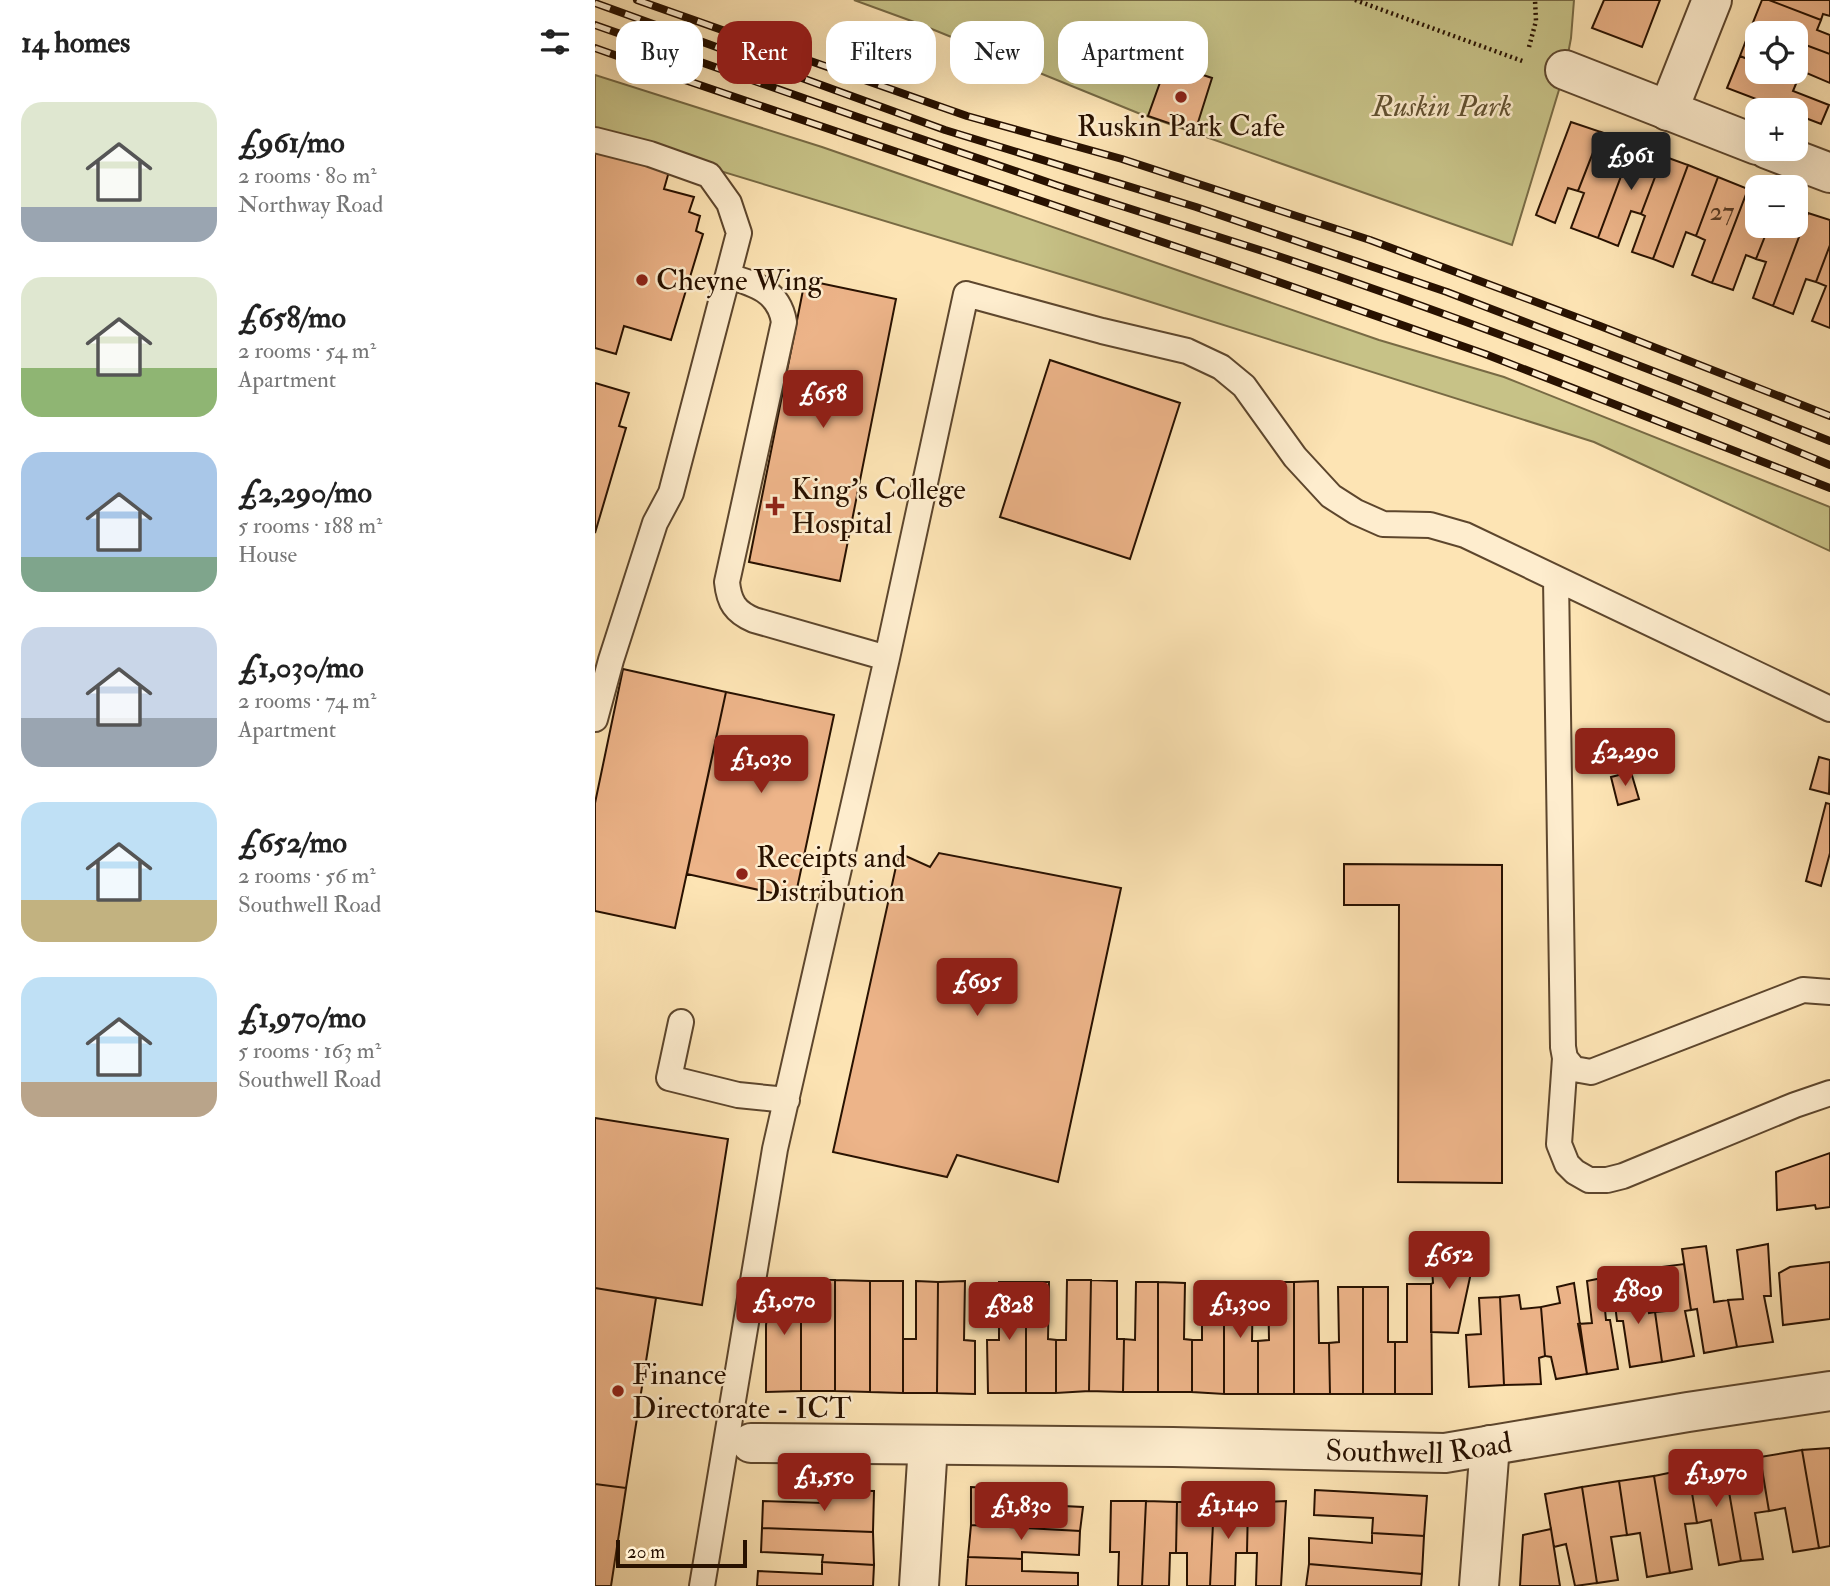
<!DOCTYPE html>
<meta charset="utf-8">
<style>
:root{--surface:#fff;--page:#f2f2f2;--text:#222;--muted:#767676;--accent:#8f2418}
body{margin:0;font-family:"IM FELL Double Pica",serif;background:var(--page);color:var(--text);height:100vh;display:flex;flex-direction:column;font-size:26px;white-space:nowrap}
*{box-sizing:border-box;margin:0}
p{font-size:23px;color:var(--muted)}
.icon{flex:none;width:38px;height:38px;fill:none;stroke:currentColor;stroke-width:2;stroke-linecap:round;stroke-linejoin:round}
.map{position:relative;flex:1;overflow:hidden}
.drawer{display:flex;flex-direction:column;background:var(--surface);width:595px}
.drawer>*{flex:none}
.banner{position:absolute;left:21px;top:21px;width:665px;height:63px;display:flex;gap:14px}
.fabs{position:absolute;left:1150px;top:21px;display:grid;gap:14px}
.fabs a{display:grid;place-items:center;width:63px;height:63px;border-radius:14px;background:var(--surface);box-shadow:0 7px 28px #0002;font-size:35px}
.scale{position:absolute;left:21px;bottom:18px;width:131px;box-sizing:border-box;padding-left:7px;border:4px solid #281100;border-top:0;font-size:19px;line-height:24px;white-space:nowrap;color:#281100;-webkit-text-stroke:5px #feedce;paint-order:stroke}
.price{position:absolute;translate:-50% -60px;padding:0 16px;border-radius:7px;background:var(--accent);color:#fff;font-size:23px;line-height:46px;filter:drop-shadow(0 2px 4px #0008)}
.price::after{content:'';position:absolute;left:50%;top:42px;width:21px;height:16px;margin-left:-10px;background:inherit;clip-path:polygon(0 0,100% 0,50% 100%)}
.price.current{background:#222;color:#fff}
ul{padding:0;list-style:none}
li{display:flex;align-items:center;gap:21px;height:175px;padding:0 21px}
li span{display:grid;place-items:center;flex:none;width:196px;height:140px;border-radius:21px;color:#555}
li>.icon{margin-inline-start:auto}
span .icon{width:84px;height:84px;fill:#fffc;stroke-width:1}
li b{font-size:30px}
h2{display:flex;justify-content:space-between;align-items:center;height:84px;padding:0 21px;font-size:30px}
.pill{padding:0 24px;border-radius:21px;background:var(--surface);box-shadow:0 7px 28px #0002;font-size:24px;line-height:63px}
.pill.current{background:var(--accent);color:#fff}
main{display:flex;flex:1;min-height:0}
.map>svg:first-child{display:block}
</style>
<main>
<section class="drawer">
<h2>14 homes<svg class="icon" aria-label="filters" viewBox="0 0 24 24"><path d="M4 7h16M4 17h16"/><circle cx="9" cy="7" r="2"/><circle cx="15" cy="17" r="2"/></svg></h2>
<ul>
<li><span style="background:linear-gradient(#dfe7d0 75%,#9aa5b1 0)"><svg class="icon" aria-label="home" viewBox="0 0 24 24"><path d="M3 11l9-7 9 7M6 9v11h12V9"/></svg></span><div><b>£961/mo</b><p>2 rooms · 80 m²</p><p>Northway Road</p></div></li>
<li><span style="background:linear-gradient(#dfe7d0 65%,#8fb573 0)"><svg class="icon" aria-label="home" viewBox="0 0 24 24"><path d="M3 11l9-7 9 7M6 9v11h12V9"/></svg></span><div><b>£658/mo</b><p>2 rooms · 54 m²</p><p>Apartment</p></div></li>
<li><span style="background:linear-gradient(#a9c7e8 75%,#7fa58c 0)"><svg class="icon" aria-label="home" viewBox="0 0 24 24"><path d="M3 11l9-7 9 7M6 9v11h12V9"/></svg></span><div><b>£2,290/mo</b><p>5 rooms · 188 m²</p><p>House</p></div></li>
<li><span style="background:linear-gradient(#c9d6e8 65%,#9aa5b1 0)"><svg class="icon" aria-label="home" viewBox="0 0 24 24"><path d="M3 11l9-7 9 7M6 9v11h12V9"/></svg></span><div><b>£1,030/mo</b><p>2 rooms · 74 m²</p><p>Apartment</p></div></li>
<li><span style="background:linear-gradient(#bfe0f5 70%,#c2b280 0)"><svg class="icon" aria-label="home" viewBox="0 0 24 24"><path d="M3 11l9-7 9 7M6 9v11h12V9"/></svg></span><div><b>£652/mo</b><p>2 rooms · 56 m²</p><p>Southwell Road</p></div></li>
<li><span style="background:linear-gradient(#bfe0f5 75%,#b9a48a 0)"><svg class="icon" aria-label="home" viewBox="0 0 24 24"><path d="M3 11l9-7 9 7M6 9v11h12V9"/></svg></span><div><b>£1,970/mo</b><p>5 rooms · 163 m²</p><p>Southwell Road</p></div></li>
</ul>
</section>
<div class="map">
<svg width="1235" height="1586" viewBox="0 0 1235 1586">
<rect width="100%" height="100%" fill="#fde4b4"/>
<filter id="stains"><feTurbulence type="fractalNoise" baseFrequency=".00286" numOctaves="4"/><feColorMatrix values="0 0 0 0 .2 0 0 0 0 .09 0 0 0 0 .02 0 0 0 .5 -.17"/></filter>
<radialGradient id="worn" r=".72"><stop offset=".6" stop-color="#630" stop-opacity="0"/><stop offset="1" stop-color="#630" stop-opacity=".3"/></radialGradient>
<path fill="#c7c287" stroke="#786a44" stroke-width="2" d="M 259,0 L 979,0 L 976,38 L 970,70 L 917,245 L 543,113 L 322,23 Z
M 0,75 L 227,147 L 784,340 L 909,377 L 1235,507 L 1235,551 L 999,442 L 524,292 L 0,133 Z"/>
<path fill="#edb489" stroke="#281100" stroke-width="2" d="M 1009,0 L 1065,0 L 1047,47 L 997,28 Z
M 1167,0 L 1174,0 L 1226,20 L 1222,30 L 1235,35 L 1235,54 L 1200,41 L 1200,33 L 1180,33 L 1157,25 Z
M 1174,0 L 1235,0 L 1235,16 L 1228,14 L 1226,20 Z
M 1157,25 L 1180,33 L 1162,33 L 1162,63 L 1145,56 Z
M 1200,41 L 1235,54 L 1235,83 L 1207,71 L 1203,79 L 1186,72 L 1200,72 Z
M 1145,56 L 1162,63 L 1162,72 L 1186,72 L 1203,79 L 1198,91 L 1234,105 L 1226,124 L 1200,114 L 1200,110 L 1190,110 L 1132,88 Z
M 572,63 L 617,78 L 600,132 L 553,116 Z
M 976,122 L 1006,132 L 983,191 L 973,188 L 960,223 L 941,215 Z
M 1006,132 L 1038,144 L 1003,238 L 976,228 L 989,193 L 983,191 Z
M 1038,144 L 1068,156 L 1046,214 L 1036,211 L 1023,246 L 1003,238 Z
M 0,145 L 75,168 L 69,189 L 99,197 L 94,212 L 105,216 L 101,231 L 108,234 L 76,340 L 29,326 L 21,354 L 0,348 Z
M 1068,156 L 1093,165 L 1058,259 L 1037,252 L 1050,216 L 1046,214 Z
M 1093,165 L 1123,177 L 1101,236 L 1091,232 L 1078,267 L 1058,259 Z
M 1123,177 L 1153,189 L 1117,283 L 1097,275 L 1110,240 L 1101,236 Z
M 1153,189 L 1162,192 L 1162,226 L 1174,226 L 1161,259 L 1151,255 L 1138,290 L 1117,283 Z
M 1200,208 L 1213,213 L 1178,306 L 1158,298 L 1171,262 L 1161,259 L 1174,226 L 1200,226 Z
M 1213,213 L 1235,220 L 1235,245 L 1221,282 L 1211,279 L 1198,314 L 1178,306 Z
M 1235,245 L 1235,328 L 1217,321 L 1231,286 L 1221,282 Z
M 210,280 L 301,299 L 245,581 L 154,562 Z
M 455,360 L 585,403 L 535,559 L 405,517 Z
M 0,383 L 34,393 L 24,426 L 31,428 L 0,533 Z
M 28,669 L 131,692 L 80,928 L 0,911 L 0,803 Z
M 131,692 L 239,715 L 200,898 L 92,874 Z
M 1224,757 L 1235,760 L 1234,794 L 1215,789 Z
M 1036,772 L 1044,799 L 1023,805 L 1016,777 Z
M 1231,803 L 1235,804 L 1235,853 L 1226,886 L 1211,881 Z
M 304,853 L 335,867 L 344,853 L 526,888 L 463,1182 L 362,1155 L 352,1177 L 238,1152 Z
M 749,864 L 907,865 L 907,1183 L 803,1182 L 804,905 L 749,905 Z
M 0,1118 L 133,1139 L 107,1305 L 0,1288 Z
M 1235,1153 L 1235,1207 L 1221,1209 L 1220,1205 L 1182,1210 L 1181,1172 Z
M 1173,1244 L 1176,1296 L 1169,1296 L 1178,1342 L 1142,1347 L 1133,1300 L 1148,1299 L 1142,1250 Z
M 1111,1246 L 1119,1302 L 1133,1300 L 1142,1347 L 1109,1353 L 1102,1309 L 1096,1310 L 1087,1249 Z
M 880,1254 L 863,1333 L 836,1332 L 836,1284 L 838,1283 L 836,1255 Z
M 1235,1262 L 1235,1319 L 1188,1325 L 1184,1273 L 1195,1267 Z
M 1089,1264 L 1096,1310 L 1090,1311 L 1099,1356 L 1067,1362 L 1060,1312 L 1070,1311 L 1066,1267 Z
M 1007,1278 L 1011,1320 L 1015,1320 L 1023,1369 L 992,1374 L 983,1324 L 997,1323 L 992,1281 Z
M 1026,1278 L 1028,1294 L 1051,1290 L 1054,1313 L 1060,1312 L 1067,1362 L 1035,1367 L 1028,1321 L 1022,1321 L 1017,1279 Z
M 177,1279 L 206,1279 L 206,1391 L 171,1392 L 171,1325 Z
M 206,1279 L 240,1280 L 240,1391 L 206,1391 Z
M 240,1280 L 275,1281 L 275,1392 L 240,1391 Z
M 472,1280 L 496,1280 L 494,1391 L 461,1393 L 461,1340 L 471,1340 Z
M 496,1280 L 522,1281 L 522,1339 L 529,1339 L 528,1392 L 494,1391 Z
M 275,1281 L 308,1281 L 308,1393 L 275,1392 Z
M 321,1281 L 343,1282 L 342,1393 L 308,1393 L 308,1339 L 321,1339 Z
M 370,1281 L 369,1340 L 380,1341 L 380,1394 L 342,1393 L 343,1282 Z
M 607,1281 L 629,1281 L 629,1394 L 597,1392 L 597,1340 L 607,1340 Z
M 629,1281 L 658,1281 L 657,1341 L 663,1341 L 663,1394 L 629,1394 Z
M 723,1281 L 724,1343 L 734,1343 L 735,1394 L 699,1394 L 699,1282 Z
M 404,1282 L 431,1282 L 431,1393 L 393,1393 L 392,1340 L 404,1340 Z
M 431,1282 L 454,1282 L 453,1339 L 461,1340 L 461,1393 L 431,1393 Z
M 541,1282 L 563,1282 L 563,1392 L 528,1392 L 529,1339 L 540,1340 Z
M 563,1282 L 590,1283 L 589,1339 L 597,1340 L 597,1392 L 563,1392 Z
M 673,1282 L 699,1282 L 699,1394 L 663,1394 L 663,1341 L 674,1340 Z
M 979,1283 L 992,1374 L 961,1379 L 956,1357 L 950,1356 L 946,1307 L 965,1303 L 962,1287 Z
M 812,1284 L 836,1284 L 837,1394 L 800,1394 L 800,1342 L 812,1342 Z
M 743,1287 L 768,1287 L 768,1394 L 735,1394 L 734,1343 L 744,1342 Z
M 768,1287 L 793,1287 L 793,1342 L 800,1342 L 800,1394 L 768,1394 Z
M 0,1288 L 61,1298 L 31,1488 L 0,1484 Z
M 924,1295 L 926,1309 L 946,1307 L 950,1356 L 944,1358 L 946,1384 L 909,1385 L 905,1297 Z
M 905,1297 L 909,1385 L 874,1387 L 871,1335 L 886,1334 L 884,1298 Z
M 1235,1448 L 1235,1546 L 1224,1548 L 1207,1450 Z
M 1207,1450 L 1224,1548 L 1198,1552 L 1190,1508 L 1174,1511 L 1165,1457 Z
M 1165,1457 L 1174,1511 L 1160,1513 L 1168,1559 L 1146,1561 L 1129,1463 Z
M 1129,1463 L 1146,1561 L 1124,1565 L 1116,1520 L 1102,1523 L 1093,1469 Z
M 1093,1469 L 1102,1523 L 1090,1524 L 1097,1569 L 1075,1573 L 1059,1476 Z
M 1059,1476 L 1075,1573 L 1052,1577 L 1045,1533 L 1032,1535 L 1024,1481 Z
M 1024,1481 L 1032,1535 L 1016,1537 L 1023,1580 L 1002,1583 L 987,1487 Z
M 0,1484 L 31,1488 L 16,1586 L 0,1586 Z
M 376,1487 L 427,1490 L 427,1504 L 488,1507 L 485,1531 L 376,1525 Z
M 987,1487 L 1002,1583 L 980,1586 L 971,1544 L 959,1547 L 950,1494 Z
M 230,1490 L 279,1491 L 278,1532 L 167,1528 L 168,1501 L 229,1503 Z
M 720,1490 L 832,1496 L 829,1536 L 777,1533 L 778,1518 L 719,1515 Z
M 516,1501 L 551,1501 L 547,1586 L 523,1586 L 524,1552 L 515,1552 Z
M 551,1501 L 582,1502 L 581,1553 L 575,1553 L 574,1586 L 547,1586 Z
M 691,1501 L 686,1586 L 661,1586 L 662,1553 L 652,1553 L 653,1503 Z
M 582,1502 L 619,1502 L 615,1586 L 592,1586 L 592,1553 L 581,1553 Z
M 619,1502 L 653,1503 L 652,1553 L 641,1553 L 640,1586 L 615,1586 Z
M 376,1525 L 485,1531 L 484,1555 L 427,1552 L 427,1559 L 373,1557 Z
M 167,1528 L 278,1532 L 279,1565 L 227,1562 L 228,1555 L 166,1552 Z
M 956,1529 L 965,1586 L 925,1586 L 928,1535 Z
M 777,1533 L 829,1536 L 827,1574 L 714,1564 L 714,1538 L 777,1543 Z
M 373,1557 L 427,1559 L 427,1571 L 483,1573 L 483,1586 L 371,1586 Z
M 227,1562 L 279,1565 L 278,1586 L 162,1586 L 163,1571 L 227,1574 Z
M 714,1564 L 827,1574 L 826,1586 L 711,1586 Z"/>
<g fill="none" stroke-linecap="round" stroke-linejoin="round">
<defs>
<path id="lane" d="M 0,140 L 55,154 L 114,175 L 134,203 L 144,233 L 76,493 L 60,523 L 16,660 L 0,719
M 133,276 C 160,284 184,291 189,322 L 132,582 C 134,602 140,612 159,620 L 292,658
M 961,579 L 968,1047 L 970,1058
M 1235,992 L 1208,990 L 996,1072 L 979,1069 L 970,1058 L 964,1144 L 972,1164 L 980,1172 L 994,1180 L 1012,1180 L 1028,1176 L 1200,1105 L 1235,1093
M 86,1022 L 74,1078 L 143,1095 L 192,1100
M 107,1586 L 180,1149 L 292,658 L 371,294 L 507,331 L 592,351 L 626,367 L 649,386 L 700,457 L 736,496 L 761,512 L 788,524 L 835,525 L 870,535 L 1235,709"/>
<g id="street">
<path d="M 970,70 L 1162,145"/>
<path d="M 1073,111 L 1117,0"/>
<path d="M 1172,149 L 1235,173"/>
<path id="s1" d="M 156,1443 L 578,1447 L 850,1453 L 1093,1412 L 1235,1391"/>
<path d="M 324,1586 L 333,1445"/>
<path d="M 884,1586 L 895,1445"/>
</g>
</defs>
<use href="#lane" stroke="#5d462d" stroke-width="28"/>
<use href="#street" stroke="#5d462d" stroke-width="42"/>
<path stroke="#281100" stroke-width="4.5" stroke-dasharray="2 3.5" stroke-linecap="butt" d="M 760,0 L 930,62
M 934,47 L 941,21 L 940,0"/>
<use href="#lane" stroke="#feedce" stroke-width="24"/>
<use href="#street" stroke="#feedce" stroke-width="38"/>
<defs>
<path id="rail" d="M 42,0 L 372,116 L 527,159 L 775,240 L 1005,326 L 1235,416
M 0,3 L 350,130 L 601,207 L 852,292 L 1084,381 L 1235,441
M 0,25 C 153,79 307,133 461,185 C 534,209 607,231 680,255 C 868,318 1053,389 1235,465
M 0,48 L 84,78 L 629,263 L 890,354 L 1235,488"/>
</defs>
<use href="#rail" stroke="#281100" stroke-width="8"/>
<use href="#rail" stroke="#feedce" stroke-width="5" stroke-dasharray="16" stroke-linecap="butt"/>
</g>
<g fill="#8f2418" stroke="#feedce" stroke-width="2.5">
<circle cx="586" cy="97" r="7"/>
<circle cx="47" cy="280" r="7"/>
<path d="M176.5 495.5h7v7h7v7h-7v7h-7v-7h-7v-7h7z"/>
<circle cx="147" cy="874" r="7"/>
<circle cx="23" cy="1391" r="7"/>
</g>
<g text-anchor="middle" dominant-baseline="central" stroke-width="5" stroke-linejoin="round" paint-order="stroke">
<g font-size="26" fill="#593a22">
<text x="1127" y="212">27</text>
</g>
<g font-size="30" font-style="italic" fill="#604f2f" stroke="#feedce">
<text x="847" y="106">Ruskin Park</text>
</g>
<g font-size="30" fill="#281100" stroke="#feedce" text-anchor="start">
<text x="586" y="126" text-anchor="middle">Ruskin Park Cafe</text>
<text x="61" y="280">Cheyne Wing</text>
<text x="196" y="489">King's College<tspan x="196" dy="34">Hospital</tspan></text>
<text x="161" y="857">Receipts and<tspan x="161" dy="34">Distribution</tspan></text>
<text x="37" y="1374">Finance<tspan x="37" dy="34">Directorate - ICT</tspan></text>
</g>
<g font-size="30" fill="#281100" stroke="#feedce">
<text stroke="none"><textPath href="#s1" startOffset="668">Southwell Road</textPath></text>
</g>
</g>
<rect width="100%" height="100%" filter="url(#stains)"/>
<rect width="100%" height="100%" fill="url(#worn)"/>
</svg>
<div class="fabs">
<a><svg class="icon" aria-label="locate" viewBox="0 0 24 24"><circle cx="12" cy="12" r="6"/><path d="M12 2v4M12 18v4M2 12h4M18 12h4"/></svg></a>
<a>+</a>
<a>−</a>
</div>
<div class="scale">20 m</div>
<b class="price current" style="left:1036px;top:192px">£961</b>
<b class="price" style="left:228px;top:430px">£658</b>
<b class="price" style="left:1030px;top:788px">£2,290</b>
<b class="price" style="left:166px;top:795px">£1,030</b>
<b class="price" style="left:382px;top:1018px">£695</b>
<b class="price" style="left:854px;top:1291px">£652</b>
<b class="price" style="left:1043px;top:1326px">£809</b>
<b class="price" style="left:189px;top:1337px">£1,070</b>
<b class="price" style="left:645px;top:1340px">£1,300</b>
<b class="price" style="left:414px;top:1342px">£828</b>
<b class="price" style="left:1121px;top:1509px">£1,970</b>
<b class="price" style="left:229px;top:1513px">£1,550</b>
<b class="price" style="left:633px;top:1541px">£1,140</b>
<b class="price" style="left:426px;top:1542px">£1,830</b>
<div class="banner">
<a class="pill">Buy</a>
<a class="pill current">Rent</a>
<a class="pill">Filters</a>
<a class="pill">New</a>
<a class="pill">Apartment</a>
</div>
</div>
</main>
